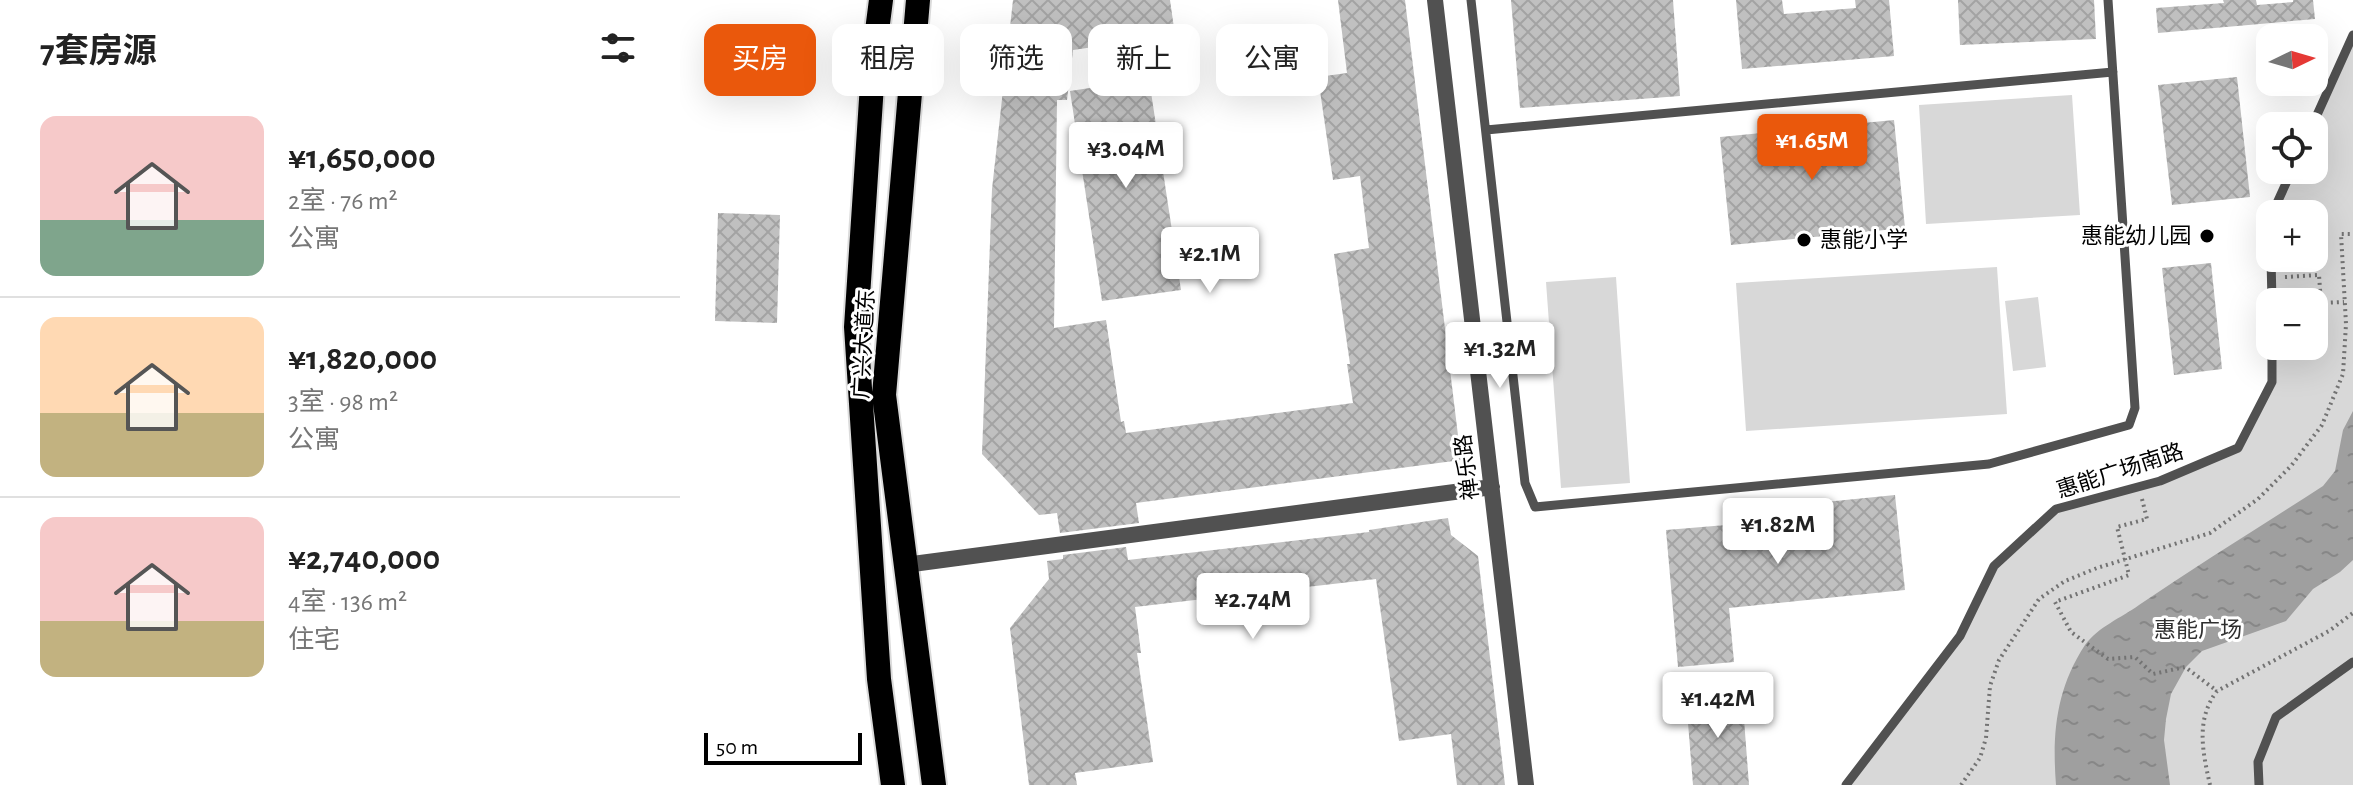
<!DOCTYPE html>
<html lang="zh">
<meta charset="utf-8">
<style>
:root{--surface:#fff;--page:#f6f6f6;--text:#222;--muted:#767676;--line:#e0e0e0;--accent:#ea580c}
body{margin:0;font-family:"Alegreya Sans","Noto Sans SC",sans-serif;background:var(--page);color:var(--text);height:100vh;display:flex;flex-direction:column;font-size:30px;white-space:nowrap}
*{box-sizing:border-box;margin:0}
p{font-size:26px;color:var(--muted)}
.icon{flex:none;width:44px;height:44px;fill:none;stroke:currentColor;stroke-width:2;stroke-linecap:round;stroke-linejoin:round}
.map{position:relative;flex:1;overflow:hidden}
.side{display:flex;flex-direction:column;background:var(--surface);width:680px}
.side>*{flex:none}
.banner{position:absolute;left:24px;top:24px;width:760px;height:72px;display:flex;gap:16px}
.needle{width:52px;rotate:85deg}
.tools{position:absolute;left:1576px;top:24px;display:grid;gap:16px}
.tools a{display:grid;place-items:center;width:72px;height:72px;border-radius:16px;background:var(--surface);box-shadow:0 8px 32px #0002;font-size:40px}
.scale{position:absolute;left:24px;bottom:20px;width:158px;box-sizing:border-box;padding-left:8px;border:4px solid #000;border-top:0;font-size:22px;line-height:28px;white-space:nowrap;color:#000;-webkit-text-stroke:6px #fff;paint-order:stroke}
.price{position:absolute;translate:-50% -68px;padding:0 18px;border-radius:8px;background:#fff;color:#222;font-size:26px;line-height:52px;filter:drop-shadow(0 2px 4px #0008)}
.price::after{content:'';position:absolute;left:50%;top:48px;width:24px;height:18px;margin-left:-12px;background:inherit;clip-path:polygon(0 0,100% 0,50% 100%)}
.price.active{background:var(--accent);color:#fff}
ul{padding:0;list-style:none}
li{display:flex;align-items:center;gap:24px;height:200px;padding:0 40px}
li+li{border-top:2px solid var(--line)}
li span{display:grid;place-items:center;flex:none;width:224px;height:160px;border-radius:16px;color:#555}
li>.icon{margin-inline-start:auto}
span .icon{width:96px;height:96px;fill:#fffc;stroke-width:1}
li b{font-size:34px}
h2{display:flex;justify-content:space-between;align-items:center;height:96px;padding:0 40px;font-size:34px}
.chip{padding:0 28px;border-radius:16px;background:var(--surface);box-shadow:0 8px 32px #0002;font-size:28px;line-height:72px}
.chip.active{background:var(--accent);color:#fff}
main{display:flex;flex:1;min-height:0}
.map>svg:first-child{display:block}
</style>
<main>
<section class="side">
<h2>7套房源<svg class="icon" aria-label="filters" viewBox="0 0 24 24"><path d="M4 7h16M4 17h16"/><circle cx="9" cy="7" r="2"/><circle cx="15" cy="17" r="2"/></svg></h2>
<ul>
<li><span style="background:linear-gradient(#f6c9c9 65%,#7fa58c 0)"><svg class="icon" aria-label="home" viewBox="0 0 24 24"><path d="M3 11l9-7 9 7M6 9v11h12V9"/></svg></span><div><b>¥1,650,000</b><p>2室 · 76 m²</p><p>公寓</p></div></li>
<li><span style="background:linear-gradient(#ffd9b3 60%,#c2b280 0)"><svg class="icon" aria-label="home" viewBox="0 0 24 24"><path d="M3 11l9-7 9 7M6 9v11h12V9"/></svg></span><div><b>¥1,820,000</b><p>3室 · 98 m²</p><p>公寓</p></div></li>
<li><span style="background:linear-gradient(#f6c9c9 65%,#c2b280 0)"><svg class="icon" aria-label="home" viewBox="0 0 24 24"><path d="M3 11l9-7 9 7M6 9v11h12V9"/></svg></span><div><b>¥2,740,000</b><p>4室 · 136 m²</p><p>住宅</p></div></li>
</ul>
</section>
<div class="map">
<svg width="1673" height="785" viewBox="0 0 1673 785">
<defs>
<pattern id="water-ripples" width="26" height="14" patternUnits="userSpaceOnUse" patternTransform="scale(2)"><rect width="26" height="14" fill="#9f9f9f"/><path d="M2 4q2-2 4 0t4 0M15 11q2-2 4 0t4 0" fill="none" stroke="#878787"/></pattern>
<pattern id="building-cross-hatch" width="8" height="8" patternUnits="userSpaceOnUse" patternTransform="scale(2)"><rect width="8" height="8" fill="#c0c0c0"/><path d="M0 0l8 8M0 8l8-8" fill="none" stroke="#a3a3a3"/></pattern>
</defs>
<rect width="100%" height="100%" fill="#fff"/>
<path fill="#d8d8d8" d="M 1673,35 L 1673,785 L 1166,785 L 1280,636 L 1314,566 L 1376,509 L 1480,481 L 1558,448 L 1592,382 L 1592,346 L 1634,346 L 1634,302 L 1592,302 L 1591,258 L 1634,258 L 1634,214 L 1592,214 L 1612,170 L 1634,170 L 1634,126 Z
M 1392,95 L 1400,215 L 1246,224 L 1239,105 Z
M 1317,267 L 1327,414 L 1066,431 L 1056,283 Z
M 936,277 L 950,483 L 881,488 L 866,282 Z
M 1358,297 L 1366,367 L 1333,371 L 1325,301 Z"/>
<path fill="url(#water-ripples)" d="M 1673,411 L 1673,560 L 1660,572 L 1633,589 L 1606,621 L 1522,651 L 1506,667 L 1491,694 L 1486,719 L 1484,740 L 1490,785 L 1376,785 C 1372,734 1376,689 1405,645 C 1418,627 1441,618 1459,605 C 1519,564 1581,526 1643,486 L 1655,471 L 1663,430 Z"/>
<path fill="url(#building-cross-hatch)" d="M 333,0 L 490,0 L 495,35 L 393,50 L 387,100 L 377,100 L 374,328 L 426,320 L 441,422 L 444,421 L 446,433 L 673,403 L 667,364 L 670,364 L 654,254 L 689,248 L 680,176 L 653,180 L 638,77 L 667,73 L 658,0 L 725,0 L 781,460 L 456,503 L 459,523 L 380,533 L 377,513 L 359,515 L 302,454 L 312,189 Z
M 831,0 L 993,0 L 1000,96 L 840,108 Z
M 1056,0 L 1102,0 L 1104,14 L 1176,8 L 1175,0 L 1209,0 L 1214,56 L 1062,69 Z
M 1278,0 L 1414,0 L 1416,39 L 1280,45 Z
M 1543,0 L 1576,0 L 1577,5 L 1613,2 L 1613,0 L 1633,0 L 1635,19 L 1478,33 L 1476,8 L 1544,3 Z
M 1557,77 L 1570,197 L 1492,205 L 1478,85 Z
M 469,79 L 501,290 L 422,301 L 390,91 Z
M 1214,120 L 1225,228 L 1051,245 L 1040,137 Z
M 38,213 L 100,215 L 97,323 L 35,321 Z
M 1531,263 L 1542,369 L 1494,375 L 1482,268 Z
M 1215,495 L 1225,590 L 1049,608 L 1054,662 L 998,667 L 986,530 L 1058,524 L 1057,511 Z
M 768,518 L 771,535 L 798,556 L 825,785 L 777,785 L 771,734 L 719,741 L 696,579 L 455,607 L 461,653 L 457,653 L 473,762 L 395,773 L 397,785 L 349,785 L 330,628 L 369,579 L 367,561 L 383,559 L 383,555 L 446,547 L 448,560 L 689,532 L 689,530 Z
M 1062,693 L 1069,785 L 1013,785 L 1006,698 Z"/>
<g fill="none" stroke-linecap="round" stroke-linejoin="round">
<defs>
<path id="highway" d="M 201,0 L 194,54 L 176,327 L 199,679 L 213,785
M 238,0 L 204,395 L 254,785"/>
</defs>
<use href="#highway" stroke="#dbdbdb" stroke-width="28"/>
<path stroke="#737373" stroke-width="4" stroke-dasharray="2 4" stroke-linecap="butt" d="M 1605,277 L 1639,275 L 1641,303 L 1664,302
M 1462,499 L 1467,519 L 1437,527 L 1449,575 L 1375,602 L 1391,632 L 1428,659 L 1455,657 L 1473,674 L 1505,667 L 1537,691
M 1281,785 L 1300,758 L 1306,738 L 1310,686 L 1319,660 L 1359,599 L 1385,581 L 1417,568 L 1530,533 L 1578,499 L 1611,466 L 1642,425 L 1663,374 L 1666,324 L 1661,234 L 1673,234
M 1530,785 C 1523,753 1515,720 1537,691 L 1649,631 L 1673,613"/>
<path stroke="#515151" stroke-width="9" d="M 791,0 L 845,483 L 855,507 L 1309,464 L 1449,425 L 1455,408 L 1428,0
M 1632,126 L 1673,35
M 806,130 L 1433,72
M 1592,214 L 1612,170
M 1591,258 L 1592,302
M 1166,785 L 1280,636 L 1314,566 L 1376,509 L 1480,481 L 1558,448 L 1592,382 L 1592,346
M 1579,785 L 1578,762 L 1596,717 L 1673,662"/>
<path stroke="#515151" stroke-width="16" d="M 755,0 L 846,785
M 225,565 L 812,487"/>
<use href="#highway" stroke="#000" stroke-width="24"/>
</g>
<g fill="#000" stroke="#fff" stroke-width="3">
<circle cx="1527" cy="236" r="8"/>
<circle cx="1124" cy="240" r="8"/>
</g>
<g text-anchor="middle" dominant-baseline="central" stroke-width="6" stroke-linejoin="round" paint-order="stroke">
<g font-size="22" fill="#000" stroke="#fff" text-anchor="end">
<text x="1511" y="236">惠能幼儿园</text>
<text x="1140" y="240" text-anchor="start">惠能小学</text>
</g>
<g font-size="22" fill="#000" stroke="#fff">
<text transform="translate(184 344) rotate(-87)">广兴大道东</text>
<text transform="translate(787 467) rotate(-97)">禅乐路</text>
<text transform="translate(1440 471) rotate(-18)">惠能广场南路</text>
</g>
<g font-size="22" fill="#2f2f2f" stroke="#fff">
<text x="1518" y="630">惠能广场</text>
</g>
</g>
</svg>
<div class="tools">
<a><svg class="needle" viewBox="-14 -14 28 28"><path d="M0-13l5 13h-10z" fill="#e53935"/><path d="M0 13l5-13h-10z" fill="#767676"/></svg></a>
<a><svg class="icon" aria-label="locate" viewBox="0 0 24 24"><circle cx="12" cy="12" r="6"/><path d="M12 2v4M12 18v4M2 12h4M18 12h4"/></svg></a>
<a>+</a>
<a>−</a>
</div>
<div class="scale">50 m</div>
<b class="price active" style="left:1132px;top:182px">¥1.65M</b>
<b class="price" style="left:446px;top:190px">¥3.04M</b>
<b class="price" style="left:530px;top:295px">¥2.1M</b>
<b class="price" style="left:820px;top:390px">¥1.32M</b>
<b class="price" style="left:1098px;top:566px">¥1.82M</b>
<b class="price" style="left:573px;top:641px">¥2.74M</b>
<b class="price" style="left:1038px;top:740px">¥1.42M</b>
<div class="banner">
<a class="chip active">买房</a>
<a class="chip">租房</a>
<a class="chip">筛选</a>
<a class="chip">新上</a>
<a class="chip">公寓</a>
</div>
</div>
</main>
